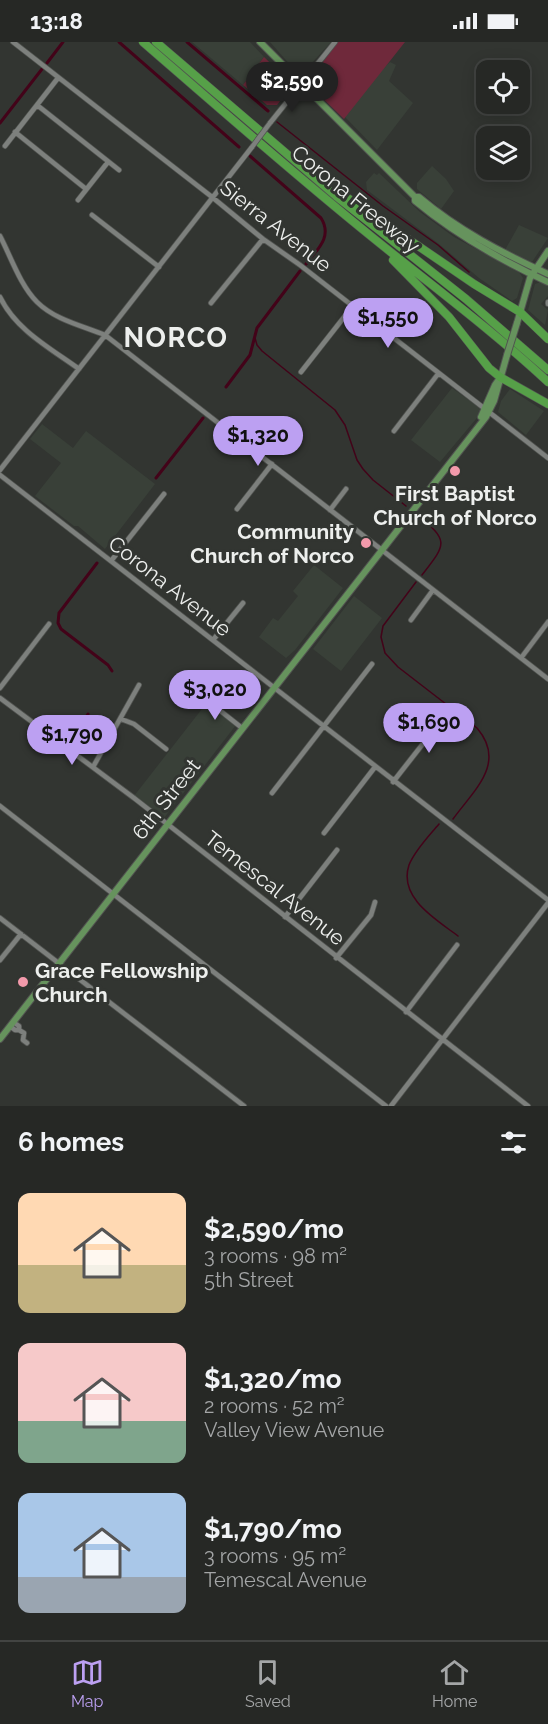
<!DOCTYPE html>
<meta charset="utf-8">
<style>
:root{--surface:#262825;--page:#323432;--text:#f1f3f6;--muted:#a4a6a7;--line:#424442;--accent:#bca0f2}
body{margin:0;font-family:Raleway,sans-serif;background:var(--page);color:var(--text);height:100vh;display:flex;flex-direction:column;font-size:22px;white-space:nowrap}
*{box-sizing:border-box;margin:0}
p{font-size:20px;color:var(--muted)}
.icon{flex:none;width:33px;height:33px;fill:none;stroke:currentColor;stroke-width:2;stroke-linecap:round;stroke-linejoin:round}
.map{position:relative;height:1064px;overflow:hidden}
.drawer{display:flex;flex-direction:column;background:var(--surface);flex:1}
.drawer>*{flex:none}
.controls{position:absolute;left:476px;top:18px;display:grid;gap:12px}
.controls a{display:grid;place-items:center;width:54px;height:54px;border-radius:12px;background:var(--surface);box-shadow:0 3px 15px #0003,0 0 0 2px var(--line);font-size:30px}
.price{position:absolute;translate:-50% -51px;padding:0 14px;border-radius:21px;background:var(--accent);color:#111;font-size:20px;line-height:39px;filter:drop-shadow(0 2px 3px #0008)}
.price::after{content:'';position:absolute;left:50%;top:36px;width:18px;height:14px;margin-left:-9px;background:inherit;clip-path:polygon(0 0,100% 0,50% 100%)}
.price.current{background:#222;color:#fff}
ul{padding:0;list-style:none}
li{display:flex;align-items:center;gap:18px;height:150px;padding:0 18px}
li span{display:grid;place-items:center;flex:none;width:168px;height:120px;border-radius:12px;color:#555}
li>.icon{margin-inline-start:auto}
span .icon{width:72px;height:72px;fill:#fffc;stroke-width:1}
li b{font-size:26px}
h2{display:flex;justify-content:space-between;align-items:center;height:72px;padding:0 18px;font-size:26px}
.status{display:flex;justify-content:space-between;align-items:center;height:42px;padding:0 30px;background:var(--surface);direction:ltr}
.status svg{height:16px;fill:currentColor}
.dock{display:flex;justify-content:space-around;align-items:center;height:84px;border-top:2px solid var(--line);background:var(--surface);font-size:16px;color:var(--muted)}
.dock a{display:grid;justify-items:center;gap:3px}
.dock .current{color:var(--accent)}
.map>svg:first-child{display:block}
</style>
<div class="status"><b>13:18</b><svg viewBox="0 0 49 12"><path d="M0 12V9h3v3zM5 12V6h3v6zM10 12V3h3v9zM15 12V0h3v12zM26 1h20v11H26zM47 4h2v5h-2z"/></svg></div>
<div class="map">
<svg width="548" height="1064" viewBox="0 0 548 1064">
<rect width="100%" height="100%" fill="#323531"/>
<path fill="#394038" d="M 192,0 L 250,0 L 264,15 L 243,43 Z
M 270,0 L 331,0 L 302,32 L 299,33 Z
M 390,20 L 396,23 L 389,39 L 413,61 L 377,108 L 345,75 L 378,31 Z
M 432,124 L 446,137 L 454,149 L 441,167 L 417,147 L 417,141 Z
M 374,131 L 377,133 L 379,131 L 420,170 L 454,195 L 519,230 L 523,236 L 517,256 L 512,259 L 479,236 L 439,202 L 367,148 L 366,140 Z
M 519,183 L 548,196 L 532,220 L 505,208 Z
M 541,240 L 548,243 L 548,254 L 541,262 L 548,268 L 545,283 L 528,268 L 535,242 Z
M 452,346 L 481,367 L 481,371 L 440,420 L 411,398 Z
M 510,347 L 544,369 L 526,393 L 498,370 L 501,359 Z
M 42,382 L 73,406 L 86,389 L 155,442 L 105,507 L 78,484 L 74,484 L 35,454 L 61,421 L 30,397 Z
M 314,523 L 343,546 L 295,608 L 286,616 L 259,595 L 273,576 L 278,579 L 298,554 L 293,549 Z
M 354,554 L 382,576 L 341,629 L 313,607 Z
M 205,663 L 212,664 L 236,683 L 164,776 L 134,754 Z"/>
<path fill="#6f293b" d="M 338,0 L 405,0 L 344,77 L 310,44 L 309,38 Z
M 264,15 L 292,42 L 291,45 L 277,63 L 267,63 L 243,43 Z"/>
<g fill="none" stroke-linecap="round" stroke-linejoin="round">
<path stroke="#430319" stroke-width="1.5" d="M 277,80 L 383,164 L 438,203 L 469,230
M 255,296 L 257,303 L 262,309 L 335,368 L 345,383 L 357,418 L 363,427 L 373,438 L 406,464
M 417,473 C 450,499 446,502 422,533
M 416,540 L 383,584 L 381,595 L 385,611 L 398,625 L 477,686 C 507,721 474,748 453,777
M 439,782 C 429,794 415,808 409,823 C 398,856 437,878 458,894"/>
<path stroke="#430319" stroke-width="3" d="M 119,0 L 239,105
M 187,0 L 268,69
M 47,21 L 63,0
M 0,81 L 42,27
M 250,114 L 321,176 C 333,195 317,208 306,222
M 226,345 L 250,313 L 257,286 L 300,229
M 156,436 L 203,376
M 97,521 L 59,571 L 58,581 L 61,587 L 108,623 L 112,629
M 69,702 L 88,672"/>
<defs>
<path id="minor" d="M 13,0 L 212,155 L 263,197 L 300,223 L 548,416
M 37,63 L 119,128
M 270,81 L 335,0
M 15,90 L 86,147
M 5,104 L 58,36
M 78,158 L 108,120
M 92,173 L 159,225
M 0,194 C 11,215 20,243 37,260 C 55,278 83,284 105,293 L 548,637
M 0,255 C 16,288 50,306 79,327
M 548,260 L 548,262
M 211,261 L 263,197
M 301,330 L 352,265
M 394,389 L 438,332
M 0,428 L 252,105
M 0,433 L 548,858
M 237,467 L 272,422
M 330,468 L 346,447
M 111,519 L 164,452
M 411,578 L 433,548
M 213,598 L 243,561
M 521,616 L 548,580
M 0,646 L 49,582
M 199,655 L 213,663 L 242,686
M 0,656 L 134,756 L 528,1064
M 121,677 L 134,682 L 166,707
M 93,725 L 139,643
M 393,740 L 447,671
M 272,751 L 372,622
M 0,764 L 386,1064
M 324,791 L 375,725
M 285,875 L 337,808
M 0,876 L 244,1064
M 336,916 L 371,873 L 375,860
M 0,918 L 21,892
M 406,970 L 457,903
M 10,984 L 15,988 L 19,988 L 19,984 L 13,980
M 19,988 L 24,991 L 23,998 L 27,1001
M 391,1064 L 548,861"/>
<path id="major" d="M 260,0 L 415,155 L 415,159 C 456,193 500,218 548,240
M 415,155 L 419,155 C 458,188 502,211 548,232
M 517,281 L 530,236 L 548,209
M 481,375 L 495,343 L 500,336
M 0,997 L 486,375 L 494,359 L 507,313"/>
<path id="highway" d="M 143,0 C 219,66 294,132 372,195 C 431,243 492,288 548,340
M 156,0 L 336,154 L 466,257 L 548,328
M 339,150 L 474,242 L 520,270 L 548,297
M 393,218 L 449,275 L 489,326 L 500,335 L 548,362"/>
</defs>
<use href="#minor" stroke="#515350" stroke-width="6"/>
<use href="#major" stroke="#515350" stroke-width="8"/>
<use href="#highway" stroke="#515350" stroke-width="9"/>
<use href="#minor" stroke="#7d807d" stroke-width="4.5"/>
<use href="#major" stroke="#66935d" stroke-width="6"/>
<use href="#highway" stroke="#56a048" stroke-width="8"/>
<defs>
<path id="minor-bridge" d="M 252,105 L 270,81"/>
<path id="major-bridge" d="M 507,313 L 517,281"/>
</defs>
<use href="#minor-bridge" stroke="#515350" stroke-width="6" stroke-linecap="butt"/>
<use href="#major-bridge" stroke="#515350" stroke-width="8" stroke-linecap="butt"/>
<use href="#minor-bridge" stroke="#7d807d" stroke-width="4.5"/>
<use href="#major-bridge" stroke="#66935d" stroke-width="6"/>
</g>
<g fill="#f39aab" stroke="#323531" stroke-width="2">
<circle cx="455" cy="429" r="6"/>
<circle cx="366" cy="501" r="6"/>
<circle cx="23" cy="940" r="6"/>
</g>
<g text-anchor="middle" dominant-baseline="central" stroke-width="6" stroke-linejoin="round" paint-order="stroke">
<g font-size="21" fill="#edefed" stroke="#323531">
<text transform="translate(356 157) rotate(39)">Corona Freeway</text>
<text transform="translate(276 184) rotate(38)">Sierra Avenue</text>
<text transform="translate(170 544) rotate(38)">Corona Avenue</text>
<text transform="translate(166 757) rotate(-52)">6th Street</text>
<text transform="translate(275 846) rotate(38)">Temescal Avenue</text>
</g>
<g font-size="21" font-weight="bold" fill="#edefed" stroke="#323531">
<text x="455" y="451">First Baptist<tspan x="455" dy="24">Church of Norco</tspan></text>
<text x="354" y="489" text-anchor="end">Community<tspan x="354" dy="24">Church of Norco</tspan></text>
<text x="35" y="928" text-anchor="start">Grace Fellowship<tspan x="35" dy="24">Church</tspan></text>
</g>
<g font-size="27" font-weight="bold" letter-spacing="1.5" fill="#edefed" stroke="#323531">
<text x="176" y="295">NORCO</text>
</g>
</g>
</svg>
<div class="controls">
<a><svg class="icon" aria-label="locate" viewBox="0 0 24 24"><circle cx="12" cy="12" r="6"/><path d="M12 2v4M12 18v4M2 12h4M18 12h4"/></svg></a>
<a><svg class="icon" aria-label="layers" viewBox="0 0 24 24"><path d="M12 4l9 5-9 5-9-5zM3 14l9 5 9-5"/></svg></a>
</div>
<b class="price current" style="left:292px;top:71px">$2,590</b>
<b class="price" style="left:388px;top:307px">$1,550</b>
<b class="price" style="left:258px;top:425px">$1,320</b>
<b class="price" style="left:215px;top:679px">$3,020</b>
<b class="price" style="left:429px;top:712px">$1,690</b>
<b class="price" style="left:72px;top:724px">$1,790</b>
</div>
<section class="drawer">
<h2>6 homes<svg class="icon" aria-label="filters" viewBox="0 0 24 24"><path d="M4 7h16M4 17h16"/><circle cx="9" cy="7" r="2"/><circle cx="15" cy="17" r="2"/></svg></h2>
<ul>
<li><span style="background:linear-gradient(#ffd9b3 60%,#c2b280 0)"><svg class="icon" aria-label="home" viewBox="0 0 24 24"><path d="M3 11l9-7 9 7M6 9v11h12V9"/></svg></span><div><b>$2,590/mo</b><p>3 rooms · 98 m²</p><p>5th Street</p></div></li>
<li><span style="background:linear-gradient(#f6c9c9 65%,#7fa58c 0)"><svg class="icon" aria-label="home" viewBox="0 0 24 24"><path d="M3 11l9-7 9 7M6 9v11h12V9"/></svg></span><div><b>$1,320/mo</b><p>2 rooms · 52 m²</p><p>Valley View Avenue</p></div></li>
<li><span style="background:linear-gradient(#a9c7e8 70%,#9aa5b1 0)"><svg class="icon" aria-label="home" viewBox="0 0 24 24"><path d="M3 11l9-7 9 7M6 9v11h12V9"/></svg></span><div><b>$1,790/mo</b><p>3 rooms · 95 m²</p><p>Temescal Avenue</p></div></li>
</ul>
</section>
<nav class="dock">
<a class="current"><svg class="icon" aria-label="map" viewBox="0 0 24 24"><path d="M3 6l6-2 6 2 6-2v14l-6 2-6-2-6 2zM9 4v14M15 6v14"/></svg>Map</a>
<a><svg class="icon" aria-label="saved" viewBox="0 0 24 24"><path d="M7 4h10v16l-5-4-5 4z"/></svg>Saved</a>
<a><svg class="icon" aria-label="home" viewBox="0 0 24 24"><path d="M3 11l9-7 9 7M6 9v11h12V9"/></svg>Home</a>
</nav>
